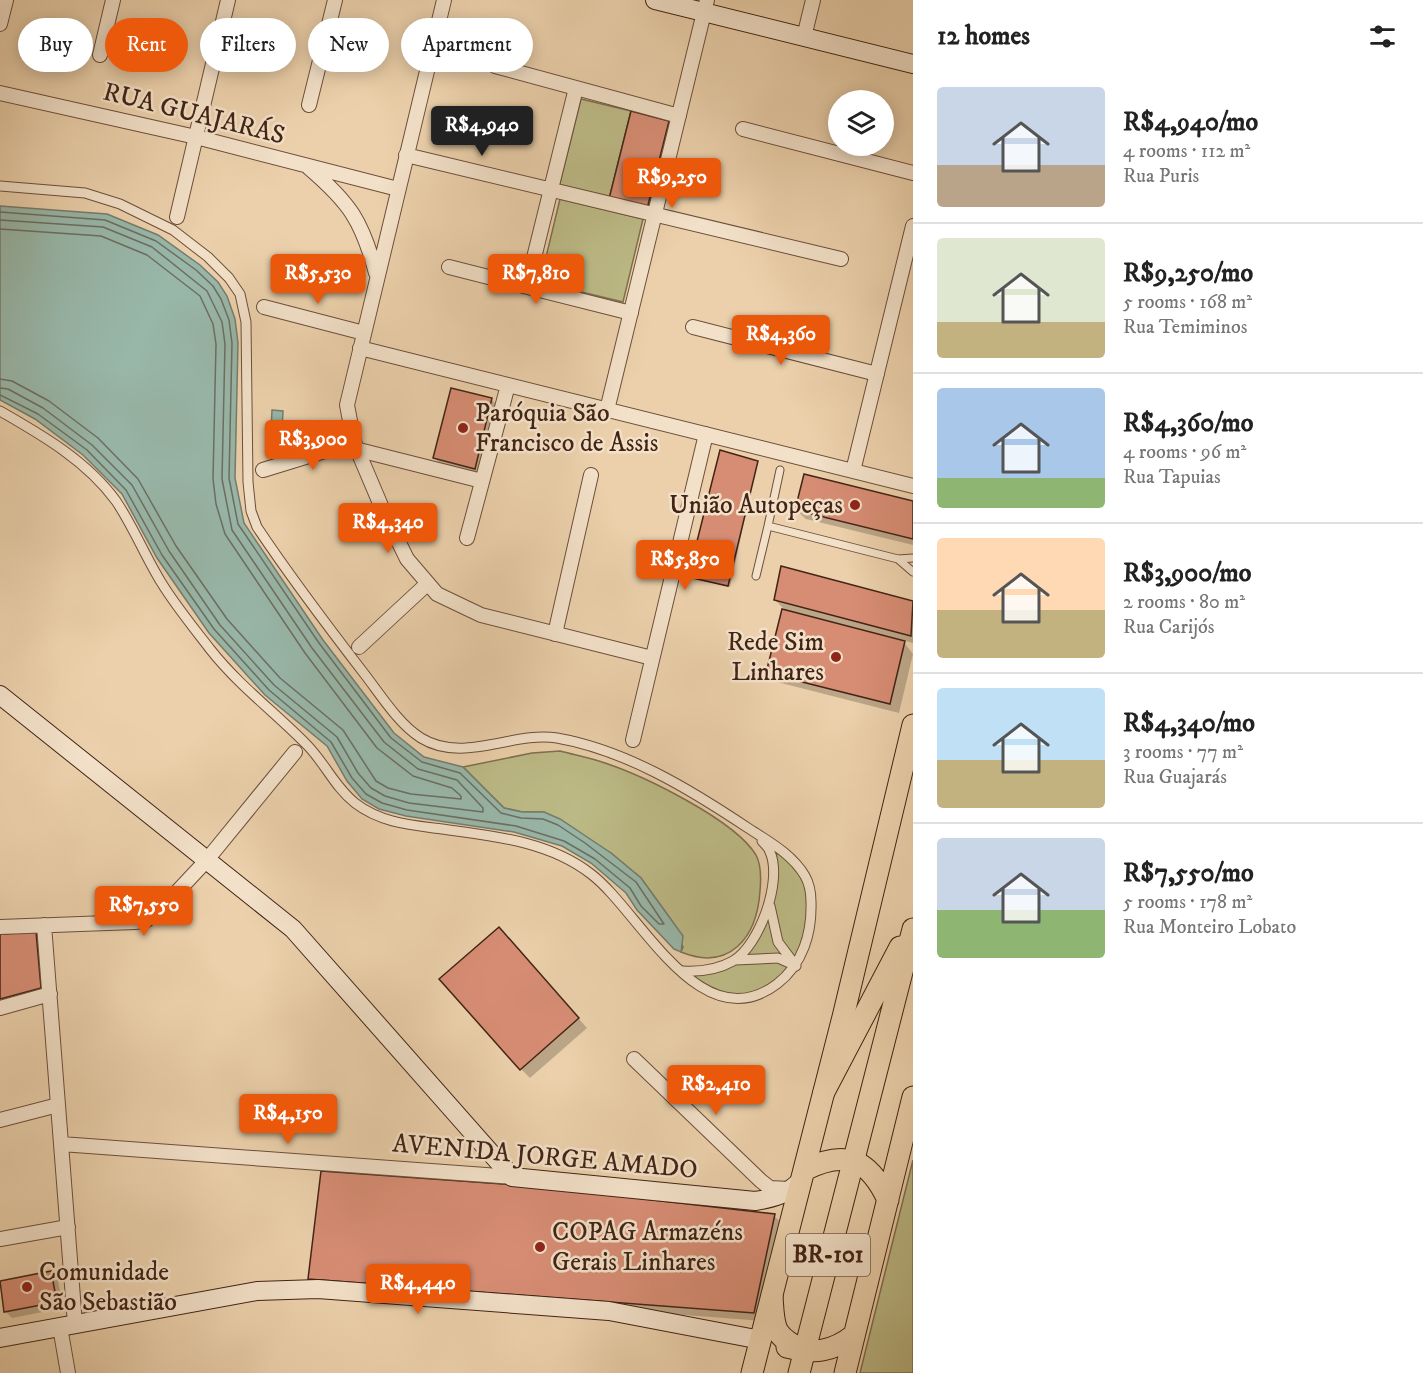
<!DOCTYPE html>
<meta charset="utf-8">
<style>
:root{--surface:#fff;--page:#f6f6f6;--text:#222;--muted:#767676;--line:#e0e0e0;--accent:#ea580c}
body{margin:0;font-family:"IM FELL DW Pica",serif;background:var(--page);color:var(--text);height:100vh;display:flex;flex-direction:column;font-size:22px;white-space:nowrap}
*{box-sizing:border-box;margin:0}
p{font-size:20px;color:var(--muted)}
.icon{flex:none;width:33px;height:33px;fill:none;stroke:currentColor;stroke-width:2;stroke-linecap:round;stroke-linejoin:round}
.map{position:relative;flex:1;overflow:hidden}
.panel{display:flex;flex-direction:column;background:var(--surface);width:510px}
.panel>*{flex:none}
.banner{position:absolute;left:18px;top:18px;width:570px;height:54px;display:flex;gap:12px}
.tools{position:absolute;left:828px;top:90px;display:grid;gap:12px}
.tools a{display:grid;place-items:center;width:66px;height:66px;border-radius:50%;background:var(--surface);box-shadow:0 3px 15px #0003;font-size:30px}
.price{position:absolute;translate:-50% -51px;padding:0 14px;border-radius:6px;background:var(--accent);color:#fff;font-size:20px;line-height:39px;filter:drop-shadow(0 2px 3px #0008)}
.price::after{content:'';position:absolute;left:50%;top:36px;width:18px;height:14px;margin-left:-9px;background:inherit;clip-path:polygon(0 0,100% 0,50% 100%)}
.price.on{background:#222;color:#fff}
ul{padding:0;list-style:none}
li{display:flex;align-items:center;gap:18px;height:150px;padding:0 24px}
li+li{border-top:2px solid var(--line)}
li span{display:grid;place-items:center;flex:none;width:168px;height:120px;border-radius:6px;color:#555}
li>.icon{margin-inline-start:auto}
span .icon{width:72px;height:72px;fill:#fffc;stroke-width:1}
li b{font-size:26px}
h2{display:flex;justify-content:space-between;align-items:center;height:72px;padding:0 24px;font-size:26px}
.pill{padding:0 21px;border-radius:27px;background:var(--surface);box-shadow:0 3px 15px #0003;font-size:21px;line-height:54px}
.pill.on{background:var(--accent);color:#fff}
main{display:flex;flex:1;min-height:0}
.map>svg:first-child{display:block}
</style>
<main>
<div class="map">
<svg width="913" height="1373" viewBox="0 0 913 1373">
<rect width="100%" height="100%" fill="#ebd0ab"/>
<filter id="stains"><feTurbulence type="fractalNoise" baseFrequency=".00333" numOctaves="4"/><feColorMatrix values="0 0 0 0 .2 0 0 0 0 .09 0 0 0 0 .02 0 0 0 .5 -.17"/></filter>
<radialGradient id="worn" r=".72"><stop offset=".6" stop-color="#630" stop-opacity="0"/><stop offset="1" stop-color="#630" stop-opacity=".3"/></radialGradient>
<path fill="#bcba86" stroke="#7f6f4e" stroke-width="1.5" d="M 581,99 L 631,111 L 609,199 L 559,187 Z
M 560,199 L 643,219 L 623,302 L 540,282 Z
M 560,751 C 575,755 591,758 605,763 C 644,776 735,820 756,855 C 761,864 761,880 760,891 C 757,937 730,972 681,952 L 683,947 L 672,921 L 641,878 L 611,853 L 544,812 L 522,812 L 504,808 L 463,767 L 532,753 Z
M 771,853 L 788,855 L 812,896 L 801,955 L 772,988 L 729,999 L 682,971 L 719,967 L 753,943 L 770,895 Z
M 913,1160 L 913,1373 L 860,1373 Z"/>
<path fill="#98b7a9" stroke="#767c6e" stroke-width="1.5" d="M 0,206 L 107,214 L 158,235 L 200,265 L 218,282 L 227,296 L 235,319 L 238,343 L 235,478 L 244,523 L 323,640 L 394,733 L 424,757 L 463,767 L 504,808 L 522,812 L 544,812 L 560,819 L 611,853 L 641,878 L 683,936 L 681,952 L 674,949 L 637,910 L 626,893 L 591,863 L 562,846 L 514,832 L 406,816 L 379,809 L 362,799 L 347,781 L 327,746 L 265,695 L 209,633 L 157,558 L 122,494 L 83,455 L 35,419 L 0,400 Z
M307 271a7 7 0 1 1 14 0a7 7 0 1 1-14 0Z
M 272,410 L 283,411 L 282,430 L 271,430 Z"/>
<path fill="#0003" d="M 668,122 L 677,131 L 656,217 L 620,208 Z
M 452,390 L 492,400 L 501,409 L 484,477 L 444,467 L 434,458 Z
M 757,463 L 730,587 L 691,578 L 690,577 Z
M 913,502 L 913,545 L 806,519 L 796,510 Z
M 782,568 L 913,602 L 913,643 L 902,640 L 913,654 L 899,713 L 777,682 L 768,673 L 787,612 L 775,600 Z
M 35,934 L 44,943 L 50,997 L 0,1011 L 0,935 Z
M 508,938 L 587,1028 L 530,1078 L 521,1069 Z
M 774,1216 L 784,1225 L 763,1321 L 319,1287 L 309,1278 Z
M 51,1273 L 58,1280 L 63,1308 L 12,1318 L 5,1311 L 0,1283 Z"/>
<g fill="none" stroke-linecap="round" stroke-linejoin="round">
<path stroke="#6d6e60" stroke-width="1.5" d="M 0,212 L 105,220 L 156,241 L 196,270 L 213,286 L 221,299 L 229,320 L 232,343 L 229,478 L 238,524 L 319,643 L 391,738 L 422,762 L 460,773 L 501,813 L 521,818 L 543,819 L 558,825 L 585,843 L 636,882 L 664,924 L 659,924 L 641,906 L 630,888 L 595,859 L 564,841 L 516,826 L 407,810 L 382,803 L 366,794 L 352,778 L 331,742 L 269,690 L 214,629 L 162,555 L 126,490 L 87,450 L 38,414 L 0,395
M 0,220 L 103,227 L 152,247 L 207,291 L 222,322 L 225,344 L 222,479 L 232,530 L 312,648 L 384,742 L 418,769 L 457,780 L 483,808 L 483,812 L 409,803 L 385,796 L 371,788 L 358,773 L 337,737 L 274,685 L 220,625 L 169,551 L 132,485 L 92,445 L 43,408 L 8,389 L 0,388
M 0,229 L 101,236 L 147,255 L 200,296 L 213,324 L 216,344 L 213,479 L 216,504 L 225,534 L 305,653 L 377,748 L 413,776 L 452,788 L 461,796 L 461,799 L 411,794 L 388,788 L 376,781 L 343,730 L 280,678 L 227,619 L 176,546 L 138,479 L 98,438 L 49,401 L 12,381 L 0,379"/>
</g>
<path fill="#d78d74" stroke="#422416" stroke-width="1.5" d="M 631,111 L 669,121 L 647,209 L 609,199 Z
M 451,388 L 492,398 L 475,469 L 433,458 Z
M 720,450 L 758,461 L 728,586 L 688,577 Z
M 804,474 L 913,501 L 913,539 L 795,510 Z
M 781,566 L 913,601 L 911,636 L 774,600 Z
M 782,609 L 905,641 L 890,704 L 766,673 Z
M 499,927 L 579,1018 L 520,1070 L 439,979 Z
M 36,932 L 41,988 L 0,999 L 0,934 Z
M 321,1171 L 531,1186 L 775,1214 L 754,1313 L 308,1279 Z
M 51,1271 L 57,1302 L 4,1312 L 0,1281 Z"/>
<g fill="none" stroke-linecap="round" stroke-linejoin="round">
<defs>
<path id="service" d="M 780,470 L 768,526 L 898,559 L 913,558
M 898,559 L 913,572
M 756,576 L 768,526"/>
<path id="pedestrian" d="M 0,186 L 85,193 L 120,204 L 173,230 L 208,257 L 229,278 L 240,294 L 246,322 L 248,482 L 251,511 L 257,527 C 291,578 329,628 366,676 C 382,697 399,724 421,738 C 463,764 513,731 557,738 C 626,750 691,790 748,828 C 768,841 792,854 805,876 C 809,883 811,893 811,902 C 812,933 803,964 777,984 C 700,1042 640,911 591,874 C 549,841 493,836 442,829 C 411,825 381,823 355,803 C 335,787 326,765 308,746 C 276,713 239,686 210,649 C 193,627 175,605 161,582 C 145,556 133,526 116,501 C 87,461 42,435 0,411
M 735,960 L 778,958 L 796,966 L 778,942 L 770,906
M 683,971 C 701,972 717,970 733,961 C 759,946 783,881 770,852 C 769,848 765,844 762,841"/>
<path id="minor" d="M 444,0 L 347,405 L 354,442 L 382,508 L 407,559 L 437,594 L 481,615 L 652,658
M 0,24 L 6,0
M 804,37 L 813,0
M 100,55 L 113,0
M 495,66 L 679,116
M 0,93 L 196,137 L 398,189
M 309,105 L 335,0
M 743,129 L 913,173
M 406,155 L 841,259
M 309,168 C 350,203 362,221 376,273
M 177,217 L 228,0
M 449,267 L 631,313
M 527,286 L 576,88
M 264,307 L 364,333
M 693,327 L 877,374
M 360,348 L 913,486
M 607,410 L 707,0
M 359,450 L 482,481
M 263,470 L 354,442
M 853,471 L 913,226
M 467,538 L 508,385
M 555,634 L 591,475
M 359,647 L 427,584
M 633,740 L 706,434
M 44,925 L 75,1324
M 0,927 L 134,922 L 145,921 L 161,909 L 206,861 L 295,752
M 0,1008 L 50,994
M 634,1059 L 761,1181 L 770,1188 L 789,1189
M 0,1120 L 58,1105
M 61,1144 L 512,1177
M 0,1239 L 68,1227
M 60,1327 L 68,1373"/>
<path id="secondary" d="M 655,0 L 913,64
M 0,695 L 293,929 L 512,1177 L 755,1201 C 774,1198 789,1194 802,1179
M 0,1338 L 257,1291 L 318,1289 L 609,1311 L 761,1340"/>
<path id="primary" d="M 804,1170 C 846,1149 869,1159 888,1200
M 787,1347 C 815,1354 832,1352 854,1335
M 752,1373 L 843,1017 L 913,725
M 845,1373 L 913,1097"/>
<path id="trunk" d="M 824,1092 L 900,947
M 772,1295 C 774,1328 772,1335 804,1351
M 799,1373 L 913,929"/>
</defs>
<use href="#service" stroke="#6c4f3b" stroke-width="9"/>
<use href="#pedestrian" stroke="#6c4f3b" stroke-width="11"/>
<use href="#minor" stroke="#6c4f3b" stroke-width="16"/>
<use href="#secondary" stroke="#422416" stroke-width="20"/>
<use href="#primary" stroke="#422416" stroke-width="23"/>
<use href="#trunk" stroke="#422416" stroke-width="23"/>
<use href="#service" stroke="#f2e0c8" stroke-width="7"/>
<use href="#pedestrian" stroke="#f2e0c8" stroke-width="9"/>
<use href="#minor" stroke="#f2e0c8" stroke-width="14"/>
<use href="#secondary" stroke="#f2e0c8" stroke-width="18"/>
<use href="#primary" stroke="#ebd0ab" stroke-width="21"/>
<use href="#trunk" stroke="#ebd0ab" stroke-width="21"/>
</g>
<g fill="#8f2418" stroke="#f2e0c8" stroke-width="2">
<circle cx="463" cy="428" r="6"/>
<circle cx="855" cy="505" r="6"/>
<circle cx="836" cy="657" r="6"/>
<circle cx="540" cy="1247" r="6"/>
<circle cx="27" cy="1287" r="6"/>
</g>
<g text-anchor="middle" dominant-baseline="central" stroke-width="5" stroke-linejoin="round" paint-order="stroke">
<rect fill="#f2e0c8" stroke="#775c4b" stroke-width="1.5" x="786" y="1234" width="84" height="42" rx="4.5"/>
<g font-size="24" font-weight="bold" fill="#422416">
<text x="828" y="1255">BR-101</text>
</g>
<g font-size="26" fill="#422416" stroke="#f2e0c8">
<text transform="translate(194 114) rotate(14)">RUA GUAJARÁS</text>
<text transform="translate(545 1157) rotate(5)">AVENIDA JORGE AMADO</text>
</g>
<g font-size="26" fill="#422416" stroke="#f2e0c8" text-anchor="start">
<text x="475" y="413">Paróquia São<tspan x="475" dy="30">Francisco de Assis</tspan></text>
<text x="843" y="505" text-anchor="end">União Autopeças</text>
<text x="824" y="642" text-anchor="end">Rede Sim<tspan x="824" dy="30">Linhares</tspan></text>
<text x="552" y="1232">COPAG Armazéns<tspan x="552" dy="30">Gerais Linhares</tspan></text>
<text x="39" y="1272">Comunidade<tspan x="39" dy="30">São Sebastião</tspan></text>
</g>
</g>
<rect width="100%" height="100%" filter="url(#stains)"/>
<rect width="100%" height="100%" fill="url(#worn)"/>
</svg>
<div class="tools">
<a><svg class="icon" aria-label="layers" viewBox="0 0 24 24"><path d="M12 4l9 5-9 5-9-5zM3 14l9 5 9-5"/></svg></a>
</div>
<b class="price on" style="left:482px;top:157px">R$4,940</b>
<b class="price" style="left:672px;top:209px">R$9,250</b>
<b class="price" style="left:318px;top:305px">R$5,530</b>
<b class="price" style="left:536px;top:305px">R$7,810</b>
<b class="price" style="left:781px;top:366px">R$4,360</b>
<b class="price" style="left:313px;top:471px">R$3,900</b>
<b class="price" style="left:388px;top:554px">R$4,340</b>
<b class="price" style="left:685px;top:591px">R$5,850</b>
<b class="price" style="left:144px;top:937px">R$7,550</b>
<b class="price" style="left:716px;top:1116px">R$2,410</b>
<b class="price" style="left:288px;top:1145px">R$4,150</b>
<b class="price" style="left:418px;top:1315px">R$4,440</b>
<div class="banner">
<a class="pill">Buy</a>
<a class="pill on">Rent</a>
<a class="pill">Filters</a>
<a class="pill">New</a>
<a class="pill">Apartment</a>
</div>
</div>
<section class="panel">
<h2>12 homes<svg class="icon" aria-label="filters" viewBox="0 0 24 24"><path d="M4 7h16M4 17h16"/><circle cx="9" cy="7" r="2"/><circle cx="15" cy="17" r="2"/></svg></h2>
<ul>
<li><span style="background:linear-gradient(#c9d6e8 65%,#b9a48a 0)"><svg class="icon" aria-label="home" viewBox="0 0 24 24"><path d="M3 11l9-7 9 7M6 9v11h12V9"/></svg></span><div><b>R$4,940/mo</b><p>4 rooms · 112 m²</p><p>Rua Puris</p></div></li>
<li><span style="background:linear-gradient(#dfe7d0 70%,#c2b280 0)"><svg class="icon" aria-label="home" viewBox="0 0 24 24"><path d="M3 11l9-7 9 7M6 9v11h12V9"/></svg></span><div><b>R$9,250/mo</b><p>5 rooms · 168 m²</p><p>Rua Temiminos</p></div></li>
<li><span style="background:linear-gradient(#a9c7e8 75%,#8fb573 0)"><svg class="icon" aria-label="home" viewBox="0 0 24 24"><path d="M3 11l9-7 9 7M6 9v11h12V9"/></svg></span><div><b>R$4,360/mo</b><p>4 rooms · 96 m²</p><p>Rua Tapuias</p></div></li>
<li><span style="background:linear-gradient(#ffd9b3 60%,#c2b280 0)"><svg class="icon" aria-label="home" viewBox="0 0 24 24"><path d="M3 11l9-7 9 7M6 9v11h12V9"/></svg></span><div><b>R$3,900/mo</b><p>2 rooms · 80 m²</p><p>Rua Carijós</p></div></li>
<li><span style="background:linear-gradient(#bfe0f5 60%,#c2b280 0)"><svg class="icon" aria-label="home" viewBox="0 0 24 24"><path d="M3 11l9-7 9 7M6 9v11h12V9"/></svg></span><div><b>R$4,340/mo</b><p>3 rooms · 77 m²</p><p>Rua Guajarás</p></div></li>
<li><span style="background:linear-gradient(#c9d6e8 60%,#8fb573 0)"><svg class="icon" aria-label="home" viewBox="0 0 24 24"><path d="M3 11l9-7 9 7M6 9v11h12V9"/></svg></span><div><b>R$7,550/mo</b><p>5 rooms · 178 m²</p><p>Rua Monteiro Lobato</p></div></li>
</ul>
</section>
</main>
